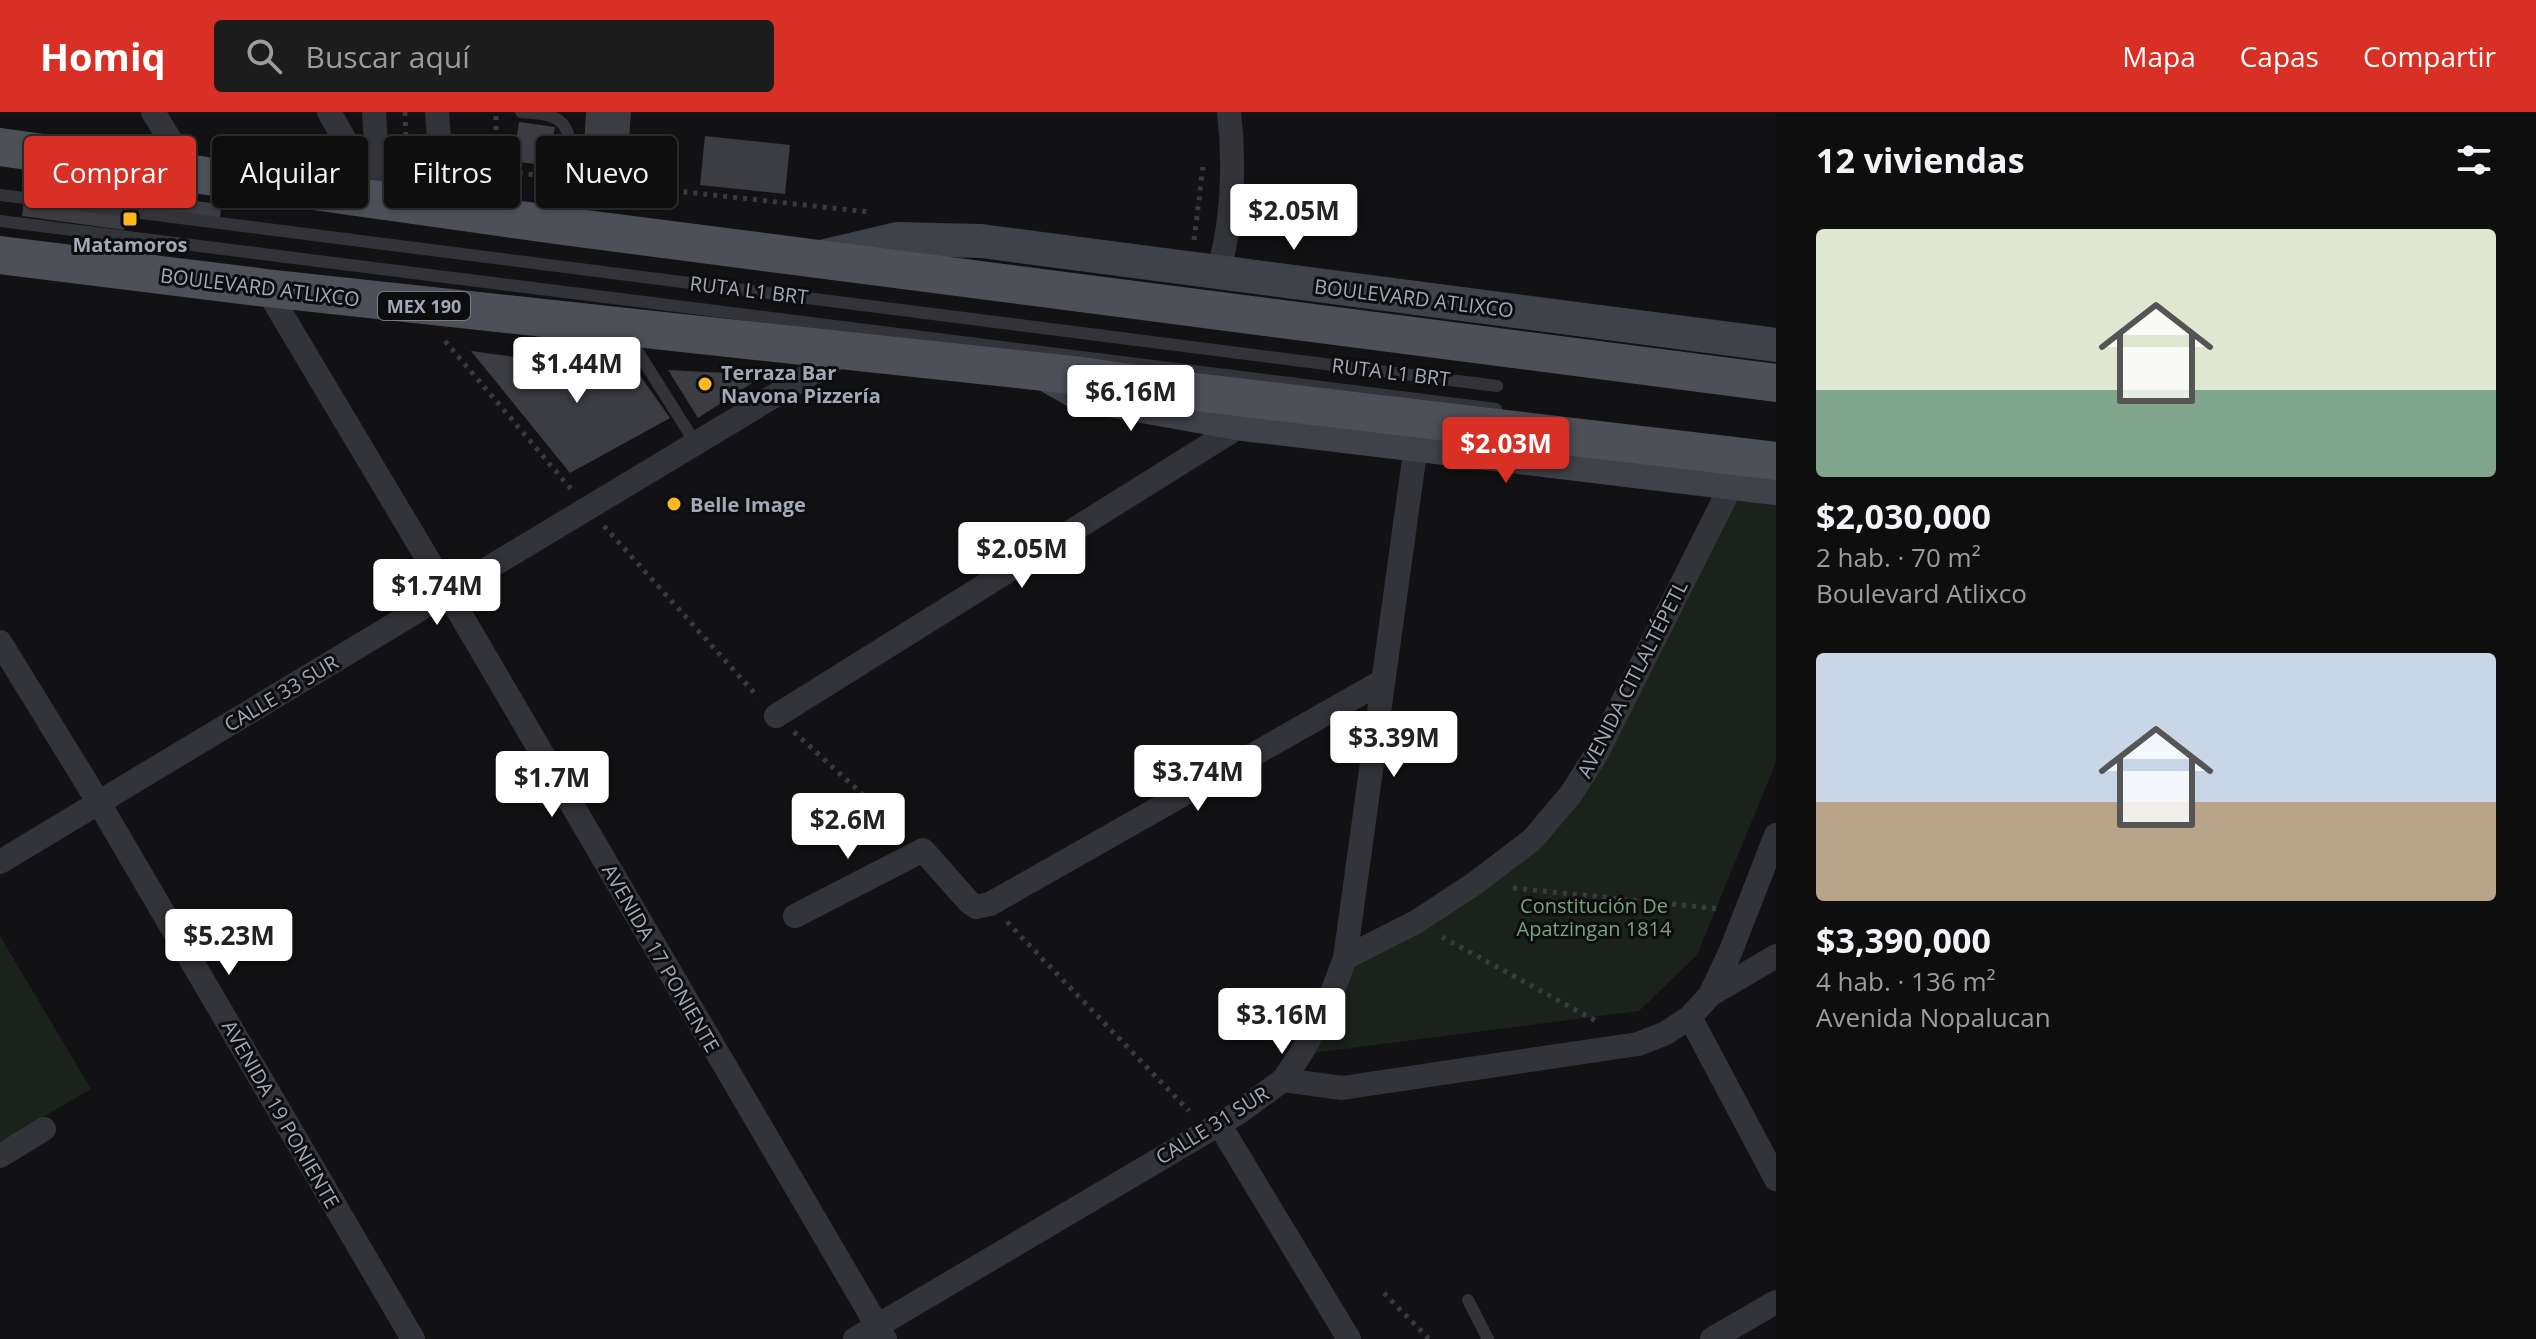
<!DOCTYPE html>
<html lang="es">
<meta charset="utf-8">
<style>
:root{--surface:#0e0e0f;--page:#1c1c1d;--text:#f1f3f6;--muted:#9b9c9e;--line:#2e2e2f;--accent:#d93025}
body{margin:0;font-family:"Open Sans",sans-serif;background:var(--page);color:var(--text);height:100vh;display:flex;flex-direction:column;font-size:30px;white-space:nowrap}
*{box-sizing:border-box;margin:0}
p{font-size:26px;color:var(--muted)}
.icon{flex:none;width:44px;height:44px;fill:none;stroke:currentColor;stroke-width:2;stroke-linecap:round;stroke-linejoin:round}
.map{position:relative;flex:1;overflow:hidden}
.drawer{display:flex;flex-direction:column;background:var(--surface);width:760px}
.drawer>*{flex:none}
.top-card{position:absolute;left:24px;top:24px;width:760px;height:72px;display:flex;gap:16px}
.price{position:absolute;translate:-50% -68px;padding:0 18px;border-radius:8px;background:#fff;color:#222;font-size:26px;line-height:52px;filter:drop-shadow(0 2px 4px #0008)}
.price::after{content:'';position:absolute;left:50%;top:48px;width:24px;height:18px;margin-left:-12px;background:inherit;clip-path:polygon(0 0,100% 0,50% 100%)}
.price.active{background:var(--accent);color:#fff}
ul{padding:0;list-style:none}
li{display:grid;align-content:center;gap:16px;height:424px;padding:0 40px}
li span{display:grid;place-items:center;height:248px;border-radius:8px;color:#555}
li>.icon{margin-inline-start:auto}
span .icon{width:144px;height:144px;fill:#fffc;stroke-width:1}
li b{font-size:34px}
h2{display:flex;justify-content:space-between;align-items:center;height:96px;padding:0 40px;font-size:34px}
.tag{padding:0 28px;border-radius:8px;background:var(--surface);box-shadow:0 2px 6px #0004,0 0 0 2px var(--line);font-size:28px;line-height:72px}
.tag.active{background:var(--accent);color:#fff}
header{display:flex;align-items:center;gap:48px;box-sizing:border-box;height:112px;padding:0 40px;background:var(--accent);color:#fff}
header strong{font-size:38px}
nav{display:flex;gap:44px;margin-inline-start:auto;font-size:28px}
.search{width:560px;height:72px;background:var(--page);display:flex;align-items:center;gap:20px;box-sizing:border-box;padding:0 28px;border-radius:8px;color:var(--muted);font-size:30px}
main{display:flex;flex:1;min-height:0}
.map>svg:first-child{display:block}
</style>
<header>
<strong>Homiq</strong>
<div class="search"><svg class="icon" aria-label="search" viewBox="0 0 24 24"><circle cx="10" cy="10" r="6"/><path d="M15 15l6 6"/></svg>Buscar aquí</div>
<nav><a>Mapa</a><a>Capas</a><a>Compartir</a></nav>
</header>
<main>
<div class="map">
<svg width="1776" height="1227" viewBox="0 0 1776 1227">
<rect width="100%" height="100%" fill="#121214"/>
<path fill="#1a221b" d="M 1735,379 L 1776,386 L 1776,650 L 1697,843 L 1639,899 L 1305,942 L 1341,862 L 1558,710 Z
M 0,824 L 91,977 L 0,1030 Z"/>
<path fill="#3c3d42" d="M 586,0 L 631,0 L 627,55 L 583,51 Z
M 519,10 L 555,15 L 548,54 L 513,49 Z
M 705,24 L 790,33 L 785,82 L 700,73 Z
M 128,81 L 221,92 L 220,107 L 127,95 Z
M 24,87 L 126,101 L 124,118 L 22,104 Z
M 471,239 L 639,262 L 670,306 L 570,361 Z
M 668,258 L 747,262 L 752,271 L 698,306 Z"/>
<g fill="none" stroke-linecap="round" stroke-linejoin="round">
<path stroke="#393b40" stroke-width="5" stroke-dasharray="4 6" stroke-linecap="butt" d="M 405,0 L 407,51 L 415,50
M 469,56 L 547,64
M 496,58 L 496,0
M 584,69 L 869,100
M 1194,128 L 1203,55
M 445,229 L 571,377
M 604,414 L 758,585
M 794,620 L 905,721
M 1513,776 L 1722,797
M 1007,810 L 1189,999
M 1442,825 L 1598,910
M 1384,1181 L 1429,1227"/>
<path stroke="#333439" stroke-width="12" d="M 521,0 C 543,2 564,1 569,26 L 564,109
M 0,83 L 1497,274
M 0,109 L 1496,297
M 626,221 L 696,332
M 1468,1188 L 1488,1227"/>
<path stroke="#333439" stroke-width="24" d="M 153,0 L 192,63
M 329,0 L 379,88
M 374,0 L 379,81
M 437,0 L 441,52 L 455,100
M 1218,160 C 1233,111 1235,50 1229,0
M 266,176 L 448,481 L 885,1227
M 0,530 L 99,691 L 413,1227
M 776,604 L 1243,312
M 0,750 L 849,239
M 795,804 L 923,738 L 969,790 L 976,795 L 990,792 L 1383,569
M 1345,846 L 1416,810 L 1474,772 L 1533,727 L 1571,682 L 1597,641 L 1733,370
M 1710,883 L 1730,841 L 1776,723
M 1690,905 L 1776,1067
M 1283,968 C 1312,928 1329,892 1345,846 L 1416,333
M 1219,1012 L 1349,1227
M 0,1044 L 44,1017
M 855,1227 L 1238,1001 L 1283,968 L 1342,976 L 1638,932 L 1666,921 L 1690,905 L 1710,883 L 1776,844
M 1712,1227 L 1776,1190"/>
<path stroke="#404249" stroke-width="34" d="M 821,145 L 897,127 L 981,129 L 1776,233
M 1052,266 L 1082,283 L 1243,312 L 1776,376"/>
<path stroke="#4e5058" stroke-width="38" d="M 0,35 L 563,114 L 1776,271
M 0,143 L 266,176 L 1081,264 L 1187,279 L 1776,349"/>
</g>
<g fill="#ffb91f" stroke="#0d0d0f" stroke-width="3">
<rect x="122" y="99" width="16" height="16" rx="4"/>
<circle cx="705" cy="272" r="8"/>
<circle cx="674" cy="392" r="8"/>
</g>
<g text-anchor="middle" dominant-baseline="central" stroke-width="6" stroke-linejoin="round" paint-order="stroke">
<rect fill="#0d0d0f" stroke="#757a84" stroke-width="2" x="378" y="180" width="92" height="28" rx="6"/>
<g font-size="18" font-weight="bold" fill="#a2a8b6">
<text x="424" y="194">MEX 190</text>
</g>
<g font-size="20" font-weight="bold" fill="#a2a8b6" stroke="#0d0d0f" text-anchor="start">
<text x="130" y="132" text-anchor="middle">Matamoros</text>
<text x="721" y="260">Terraza Bar<tspan x="721" dy="23">Navona Pizzería</tspan></text>
<text x="690" y="392">Belle Image</text>
</g>
<g font-size="20" fill="#a2a8b6" stroke="#0d0d0f">
<text transform="translate(260 175) rotate(7)">BOULEVARD ATLIXCO</text>
<text transform="translate(749 178) rotate(7)">RUTA L1 BRT</text>
<text transform="translate(1414 186) rotate(7)">BOULEVARD ATLIXCO</text>
<text transform="translate(1391 260) rotate(7)">RUTA L1 BRT</text>
<text transform="translate(1632 567) rotate(-63)">AVENIDA CITLALTÉPETL</text>
<text transform="translate(281 581) rotate(-31)">CALLE 33 SUR</text>
<text transform="translate(661 846) rotate(60)">AVENIDA 17 PONIENTE</text>
<text transform="translate(281 1002) rotate(60)">AVENIDA 19 PONIENTE</text>
<text transform="translate(1212 1013) rotate(-32)">CALLE 31 SUR</text>
</g>
<g font-size="20" fill="#77a37b" stroke="#0d0d0f">
<text x="1594" y="793">Constitución De<tspan x="1594" dy="23">Apatzingan 1814</tspan></text>
</g>
</g>
</svg>
<b class="price" style="left:1294px;top:140px">$2.05M</b>
<b class="price" style="left:577px;top:293px">$1.44M</b>
<b class="price" style="left:1131px;top:321px">$6.16M</b>
<b class="price active" style="left:1506px;top:373px">$2.03M</b>
<b class="price" style="left:1022px;top:478px">$2.05M</b>
<b class="price" style="left:437px;top:515px">$1.74M</b>
<b class="price" style="left:1394px;top:667px">$3.39M</b>
<b class="price" style="left:1198px;top:701px">$3.74M</b>
<b class="price" style="left:552px;top:707px">$1.7M</b>
<b class="price" style="left:848px;top:749px">$2.6M</b>
<b class="price" style="left:229px;top:865px">$5.23M</b>
<b class="price" style="left:1282px;top:944px">$3.16M</b>
<div class="top-card">
<a class="tag active">Comprar</a>
<a class="tag">Alquilar</a>
<a class="tag">Filtros</a>
<a class="tag">Nuevo</a>
</div>
</div>
<section class="drawer">
<h2>12 viviendas<svg class="icon" aria-label="filters" viewBox="0 0 24 24"><path d="M4 7h16M4 17h16"/><circle cx="9" cy="7" r="2"/><circle cx="15" cy="17" r="2"/></svg></h2>
<ul>
<li><span style="background:linear-gradient(#dfe7d0 65%,#7fa58c 0)"><svg class="icon" aria-label="home" viewBox="0 0 24 24"><path d="M3 11l9-7 9 7M6 9v11h12V9"/></svg></span><div><b>$2,030,000</b><p>2 hab. · 70 m²</p><p>Boulevard Atlixco</p></div></li>
<li><span style="background:linear-gradient(#c9d6e8 60%,#b9a48a 0)"><svg class="icon" aria-label="home" viewBox="0 0 24 24"><path d="M3 11l9-7 9 7M6 9v11h12V9"/></svg></span><div><b>$3,390,000</b><p>4 hab. · 136 m²</p><p>Avenida Nopalucan</p></div></li>
</ul>
</section>
</main>
